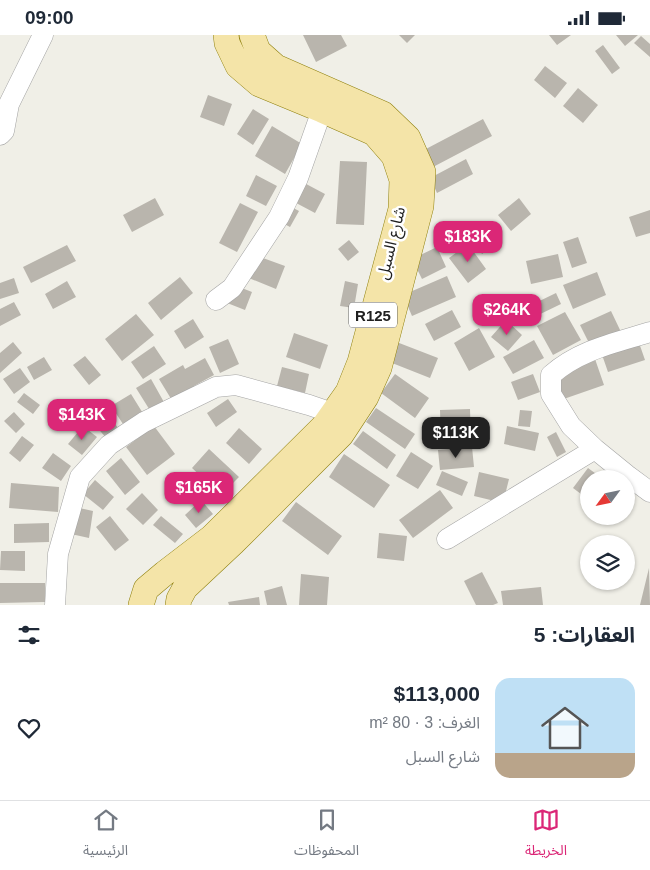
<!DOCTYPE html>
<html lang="ar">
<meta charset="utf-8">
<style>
:root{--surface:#fff;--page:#f6f6f7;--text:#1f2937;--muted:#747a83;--line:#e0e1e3;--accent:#db2777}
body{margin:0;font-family:Helvetica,"Noto Sans Arabic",sans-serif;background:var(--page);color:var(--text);direction:rtl;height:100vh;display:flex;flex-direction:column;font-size:19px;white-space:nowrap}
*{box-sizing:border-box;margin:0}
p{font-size:16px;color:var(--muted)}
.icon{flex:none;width:28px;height:28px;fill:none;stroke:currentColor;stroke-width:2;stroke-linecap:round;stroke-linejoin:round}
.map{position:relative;height:570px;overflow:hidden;direction:ltr}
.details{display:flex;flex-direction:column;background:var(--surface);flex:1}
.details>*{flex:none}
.needle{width:32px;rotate:237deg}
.buttons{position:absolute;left:580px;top:435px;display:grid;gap:10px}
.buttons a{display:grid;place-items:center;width:55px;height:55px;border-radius:50%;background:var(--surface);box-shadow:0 1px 4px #0004;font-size:25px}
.price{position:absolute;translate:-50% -42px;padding:0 11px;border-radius:10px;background:var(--accent);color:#fff;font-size:16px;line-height:32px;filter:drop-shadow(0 1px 2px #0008)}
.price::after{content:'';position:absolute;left:50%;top:30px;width:15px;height:11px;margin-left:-8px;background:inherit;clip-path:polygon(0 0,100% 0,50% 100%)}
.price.current{background:#222;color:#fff}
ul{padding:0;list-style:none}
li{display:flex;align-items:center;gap:15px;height:125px;padding:0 15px}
li span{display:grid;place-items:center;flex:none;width:140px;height:100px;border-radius:15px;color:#555}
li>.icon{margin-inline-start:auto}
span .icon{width:60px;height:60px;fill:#fffc;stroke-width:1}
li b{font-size:21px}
h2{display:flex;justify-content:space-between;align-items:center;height:60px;padding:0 15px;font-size:21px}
.status{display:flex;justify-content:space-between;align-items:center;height:35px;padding:0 25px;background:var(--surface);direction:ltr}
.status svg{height:14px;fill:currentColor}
.tab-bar{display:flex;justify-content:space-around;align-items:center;height:70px;border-top:1px solid var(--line);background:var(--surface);font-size:14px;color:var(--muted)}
.tab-bar a{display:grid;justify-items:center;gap:2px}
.tab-bar .current{color:var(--accent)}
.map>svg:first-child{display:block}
</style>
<div class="status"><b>09:00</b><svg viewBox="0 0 49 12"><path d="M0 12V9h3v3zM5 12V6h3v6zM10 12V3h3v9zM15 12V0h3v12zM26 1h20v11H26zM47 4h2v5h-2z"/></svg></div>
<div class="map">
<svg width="650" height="570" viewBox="0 0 650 570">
<rect width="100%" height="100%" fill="#f0efe7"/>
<path fill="#b9b5ad" d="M 303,0 L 341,0 L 347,11 L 316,27 Z
M 399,0 L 415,0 L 407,8 Z
M 549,0 L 571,0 L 557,10 Z
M 616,0 L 638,0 L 625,11 Z
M 641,1 L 650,9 L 650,22 L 634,8 Z
M 603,10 L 620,33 L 612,39 L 595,16 Z
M 545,31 L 567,48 L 555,63 L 534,45 Z
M 578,53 L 598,70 L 583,88 L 563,71 Z
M 208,60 L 232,69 L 224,91 L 200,82 Z
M 253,74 L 269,84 L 253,110 L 237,99 Z
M 483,84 L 492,101 L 433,132 L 424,115 Z
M 272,91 L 302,109 L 285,139 L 255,121 Z
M 466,124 L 473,139 L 437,158 L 430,143 Z
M 340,126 L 367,127 L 364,190 L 336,189 Z
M 256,140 L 277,151 L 266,171 L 246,161 Z
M 293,142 L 325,159 L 315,178 L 283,161 Z
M 155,163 L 164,180 L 132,197 L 123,180 Z
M 519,163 L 531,179 L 511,196 L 498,180 Z
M 280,166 L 299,176 L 290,192 L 271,182 Z
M 240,168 L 258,177 L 237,217 L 219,208 Z
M 650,175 L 650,198 L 636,202 L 629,182 Z
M 489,189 L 501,206 L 482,219 L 471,202 Z
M 578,202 L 587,228 L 572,233 L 563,207 Z
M 349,205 L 359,217 L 348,226 L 338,214 Z
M 468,209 L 486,234 L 468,248 L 449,223 Z
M 67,210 L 76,226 L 31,248 L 23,232 Z
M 437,212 L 446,232 L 422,244 L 412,224 Z
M 252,219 L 285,231 L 276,254 L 244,241 Z
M 558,219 L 563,242 L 531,249 L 526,226 Z
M 597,237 L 606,260 L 573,274 L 563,250 Z
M 447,241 L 456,262 L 412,281 L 403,260 Z
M 180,242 L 193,258 L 161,285 L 148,268 Z
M 14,243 L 19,258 L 0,264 L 0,248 Z
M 67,246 L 76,262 L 53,274 L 45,259 Z
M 224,246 L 252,257 L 245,275 L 217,264 Z
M 345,246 L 358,249 L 354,273 L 340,271 Z
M 556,258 L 561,269 L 530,284 L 525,273 Z
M 14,267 L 21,280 L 0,291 L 0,274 Z
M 452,275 L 461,292 L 434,306 L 425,289 Z
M 611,276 L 621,297 L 591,312 L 580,290 Z
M 565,277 L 581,305 L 553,320 L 537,291 Z
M 136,279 L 154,300 L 122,326 L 105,304 Z
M 193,284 L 204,302 L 185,314 L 174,296 Z
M 506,285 L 522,300 L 508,316 L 491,302 Z
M 479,293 L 495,322 L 469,336 L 454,308 Z
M 294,298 L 328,310 L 320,334 L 286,322 Z
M 637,302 L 645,325 L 608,337 L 600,314 Z
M 228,304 L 239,329 L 220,338 L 209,312 Z
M 534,305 L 544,323 L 513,339 L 503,322 Z
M 394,306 L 438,323 L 430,343 L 387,326 Z
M 13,307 L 22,318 L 0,338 L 0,318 Z
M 154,311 L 166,329 L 143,344 L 131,327 Z
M 85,321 L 101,340 L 89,350 L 73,330 Z
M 44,322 L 52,335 L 34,345 L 27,332 Z
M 205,323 L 214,340 L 194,351 L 196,354 L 173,367 L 159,344 L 183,330 L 185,334 Z
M 595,324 L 604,350 L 558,366 L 549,340 Z
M 282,332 L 309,339 L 305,358 L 277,351 Z
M 20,333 L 30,347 L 14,359 L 3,344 Z
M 395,339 L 429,363 L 415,383 L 381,358 Z
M 533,339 L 540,357 L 518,365 L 511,347 Z
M 151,344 L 165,369 L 151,377 L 136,353 Z
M 24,358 L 40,370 L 33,379 L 17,367 Z
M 131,359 L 144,380 L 125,392 L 111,371 Z
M 228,364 L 237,377 L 216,392 L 207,378 Z
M 67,371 L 78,385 L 62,396 L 52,382 Z
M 376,373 L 415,399 L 405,414 L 366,387 Z
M 103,374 L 119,394 L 107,404 L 90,384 Z
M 470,374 L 471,406 L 441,407 L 440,375 Z
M 520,375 L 532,376 L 530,392 L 518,391 Z
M 14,377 L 25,389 L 16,398 L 4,386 Z
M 83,391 L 97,402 L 82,420 L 68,409 Z
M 154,391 L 175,419 L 147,440 L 126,412 Z
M 507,391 L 539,398 L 535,416 L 504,409 Z
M 239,393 L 262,414 L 249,429 L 226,408 Z
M 363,396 L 396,420 L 387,434 L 353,409 Z
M 556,397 L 566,417 L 557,422 L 547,402 Z
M 22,401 L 34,410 L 20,427 L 9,418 Z
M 472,412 L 474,432 L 440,435 L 438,415 Z
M 209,414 L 239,442 L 221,460 L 192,433 Z
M 411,417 L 433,431 L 418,454 L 396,441 Z
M 53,418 L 71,431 L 61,446 L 42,433 Z
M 344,419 L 390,450 L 374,473 L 329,442 Z
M 121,423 L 140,447 L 125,460 L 106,436 Z
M 588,433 L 603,444 L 589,444 L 589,465 L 573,453 Z
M 442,436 L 468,447 L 462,461 L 436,450 Z
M 479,437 L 509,444 L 503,468 L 474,461 Z
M 95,445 L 114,462 L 103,475 L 83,459 Z
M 11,448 L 59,452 L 58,477 L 9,473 Z
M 440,455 L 453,473 L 413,503 L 399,485 Z
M 142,458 L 158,475 L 143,490 L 126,474 Z
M 201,465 L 213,479 L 196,493 L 185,480 Z
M 296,467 L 342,501 L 328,520 L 282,486 Z
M 75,472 L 93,476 L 89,503 L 71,499 Z
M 110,481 L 129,505 L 115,516 L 96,492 Z
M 161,481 L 183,499 L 175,508 L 153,490 Z
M 49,488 L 49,507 L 14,508 L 14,489 Z
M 379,498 L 407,501 L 404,526 L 377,523 Z
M 1,516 L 25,516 L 25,536 L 0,535 Z
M 649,533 L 650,570 L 640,570 Z
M 482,537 L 498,568 L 493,570 L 476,570 L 464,546 Z
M 301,539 L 329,542 L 327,570 L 299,570 Z
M 0,548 L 45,548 L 45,567 L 0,568 Z
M 282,551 L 287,570 L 267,570 L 264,556 Z
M 541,552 L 543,570 L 503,570 L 501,556 Z
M 259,562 L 260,570 L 229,570 L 228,567 Z"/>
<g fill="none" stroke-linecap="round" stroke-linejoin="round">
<defs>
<path id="minor" d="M 0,100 L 4,96 L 9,69 L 43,0
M 216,265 L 232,253 L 279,182 L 298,143 L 322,75
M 650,297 C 615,308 579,315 551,340 L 551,359 L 571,391 L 595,414 L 627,440 L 650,457
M 447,504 L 595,414
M 55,570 L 58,519 L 80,442 L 109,410 L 144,387 L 216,352 L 236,350 L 309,370 L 347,383"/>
<path id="major" d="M 141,570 L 146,554 L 165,538 L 212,502 L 324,391 L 348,357 L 360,327 L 401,174 L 402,145 L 394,121 L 374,98 L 322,75 L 259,49 L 238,31 L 227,8 L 226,0
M 178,570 L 179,564 L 185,553 L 233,508 L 341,400 L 366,362 L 379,333 L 421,171 L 423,137 L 408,103 L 383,79 L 276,32 L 258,16 L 252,0"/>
</defs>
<use href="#minor" stroke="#a4a4a4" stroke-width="21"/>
<use href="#major" stroke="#8f800d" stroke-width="26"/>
<use href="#minor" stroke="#fff" stroke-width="20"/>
<use href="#major" stroke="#f4e4a8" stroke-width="25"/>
</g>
<g text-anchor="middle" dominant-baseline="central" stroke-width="5" stroke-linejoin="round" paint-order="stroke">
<rect fill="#fff" stroke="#636363" stroke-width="1" x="349" y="267.5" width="48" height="25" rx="4"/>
<g font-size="15" font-weight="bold" fill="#202020">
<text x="373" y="280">R125</text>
</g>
<g font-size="16" fill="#202020" stroke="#fff">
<text transform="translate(391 208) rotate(-76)">شارع السبل</text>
</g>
</g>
</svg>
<div class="buttons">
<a><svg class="needle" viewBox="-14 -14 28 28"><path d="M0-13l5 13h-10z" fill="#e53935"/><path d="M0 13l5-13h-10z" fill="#747a83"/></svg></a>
<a><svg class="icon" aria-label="layers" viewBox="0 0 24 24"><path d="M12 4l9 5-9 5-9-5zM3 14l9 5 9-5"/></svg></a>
</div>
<b class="price" style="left:468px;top:228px">$183K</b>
<b class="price" style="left:507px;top:301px">$264K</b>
<b class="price" style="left:82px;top:406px">$143K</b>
<b class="price current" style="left:456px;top:424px">$113K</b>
<b class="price" style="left:199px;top:479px">$165K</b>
</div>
<section class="details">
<h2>العقارات: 5<svg class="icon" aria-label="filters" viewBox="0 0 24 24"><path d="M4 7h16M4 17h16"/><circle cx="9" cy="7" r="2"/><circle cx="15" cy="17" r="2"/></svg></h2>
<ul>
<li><span style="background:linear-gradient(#bfe0f5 75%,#b9a48a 0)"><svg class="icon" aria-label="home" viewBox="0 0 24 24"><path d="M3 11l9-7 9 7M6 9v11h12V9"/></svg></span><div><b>$113,000</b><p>الغرف: 3 · 80 m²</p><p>شارع السبل</p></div><svg class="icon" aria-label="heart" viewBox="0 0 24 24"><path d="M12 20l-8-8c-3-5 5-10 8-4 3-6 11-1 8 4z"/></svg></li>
</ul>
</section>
<nav class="tab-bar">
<a class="current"><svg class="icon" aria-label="map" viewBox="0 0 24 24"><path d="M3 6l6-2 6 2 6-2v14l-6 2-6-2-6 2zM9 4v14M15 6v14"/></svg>الخريطة</a>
<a><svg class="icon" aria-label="saved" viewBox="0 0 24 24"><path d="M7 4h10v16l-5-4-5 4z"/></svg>المحفوظات</a>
<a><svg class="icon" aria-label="home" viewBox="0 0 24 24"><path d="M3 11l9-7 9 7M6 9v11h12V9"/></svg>الرئيسية</a>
</nav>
